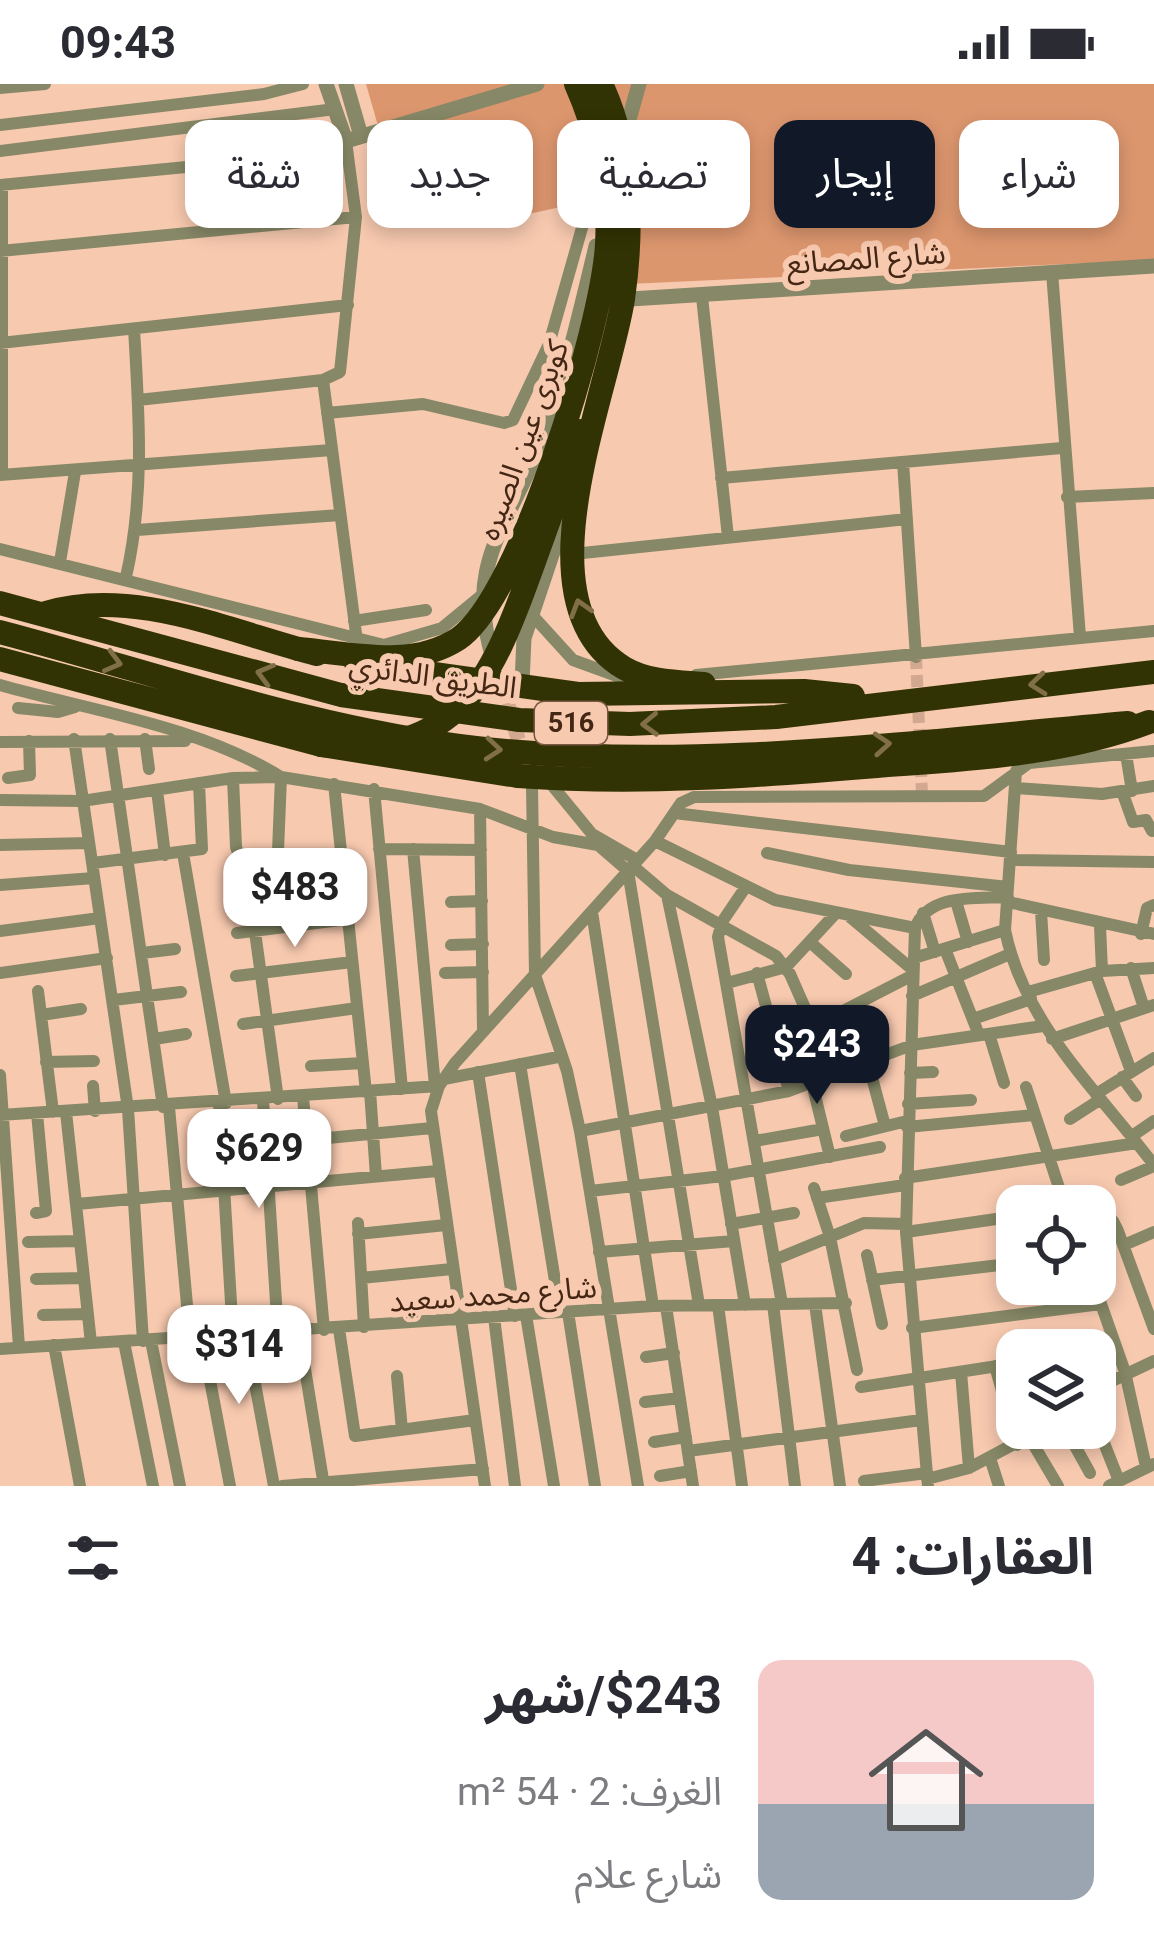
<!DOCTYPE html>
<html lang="ar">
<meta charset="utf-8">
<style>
:root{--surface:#fff;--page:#f7f7f7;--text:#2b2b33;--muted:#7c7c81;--accent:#111827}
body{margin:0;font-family:Roboto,"Noto Sans Arabic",sans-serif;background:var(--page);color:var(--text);direction:rtl;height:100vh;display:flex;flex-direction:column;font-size:45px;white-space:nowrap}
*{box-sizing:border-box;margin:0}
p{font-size:39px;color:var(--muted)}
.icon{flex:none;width:66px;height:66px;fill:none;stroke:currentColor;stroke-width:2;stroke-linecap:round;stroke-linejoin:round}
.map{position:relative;height:1402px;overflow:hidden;direction:ltr}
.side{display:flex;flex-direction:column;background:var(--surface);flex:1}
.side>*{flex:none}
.guide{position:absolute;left:36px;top:36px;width:1083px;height:108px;direction:rtl;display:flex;gap:24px}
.fabs{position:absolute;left:996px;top:1101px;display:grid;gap:24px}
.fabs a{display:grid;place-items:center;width:120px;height:120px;border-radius:24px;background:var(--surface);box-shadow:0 6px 18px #0003;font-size:60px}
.price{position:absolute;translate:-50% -102px;padding:0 27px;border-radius:24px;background:#fff;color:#222;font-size:39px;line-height:78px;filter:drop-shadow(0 3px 6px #0008)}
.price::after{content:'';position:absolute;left:50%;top:72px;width:36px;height:27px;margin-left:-18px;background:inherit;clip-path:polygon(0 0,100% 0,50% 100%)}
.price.selected{background:var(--accent);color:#fff}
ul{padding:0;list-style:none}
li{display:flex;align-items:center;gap:36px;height:300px;padding:0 60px}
li span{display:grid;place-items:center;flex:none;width:336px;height:240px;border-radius:24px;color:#555}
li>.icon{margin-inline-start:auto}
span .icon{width:144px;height:144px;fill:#fffc;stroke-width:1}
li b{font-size:51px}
h2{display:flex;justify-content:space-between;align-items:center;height:144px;padding:0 60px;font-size:51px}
.tag{padding:0 42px;border-radius:24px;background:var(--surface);box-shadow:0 6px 18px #0003;font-size:42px;line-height:108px}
.tag.selected{background:var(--accent);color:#fff}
.status{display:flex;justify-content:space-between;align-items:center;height:84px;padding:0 60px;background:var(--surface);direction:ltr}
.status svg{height:33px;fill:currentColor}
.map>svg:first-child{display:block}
</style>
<div class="status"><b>09:43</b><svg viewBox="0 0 49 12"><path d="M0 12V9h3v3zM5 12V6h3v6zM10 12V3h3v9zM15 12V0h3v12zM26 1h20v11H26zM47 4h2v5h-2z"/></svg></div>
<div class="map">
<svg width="1154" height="1402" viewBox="0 0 1154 1402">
<rect width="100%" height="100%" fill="#f7c9af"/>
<path fill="#dc966e" d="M 366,0 L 1154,0 L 1154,176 L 606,201 L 620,131 L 565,122 L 474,142 L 399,115 Z"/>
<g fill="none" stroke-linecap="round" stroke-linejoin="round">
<path stroke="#d3a890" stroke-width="12" stroke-dasharray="12 6" stroke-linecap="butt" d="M 916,573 L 922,711"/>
<path stroke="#d3a890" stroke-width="15" stroke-dasharray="15 8" stroke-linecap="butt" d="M 501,597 L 524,675"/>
<path stroke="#868867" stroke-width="12" d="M 0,4 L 45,0
M 0,41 L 264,10 L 303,0
M 0,67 L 335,25
M 0,101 L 259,76 L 346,57 L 356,133 L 340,288 L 323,296 L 138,316
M 0,167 L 356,133
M 1052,188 L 1080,553
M 702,213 L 728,453
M 0,259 L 348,221
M 323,296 L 357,557
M 327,329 L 423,320 L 504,339 L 513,336 L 549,260 L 597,91
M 903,378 L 916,573
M 0,391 L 332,366
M 2,391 L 2,101
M 721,394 L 1062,364
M 1067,413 L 1154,409
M 137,446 L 340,431
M 0,465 L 384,561 L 442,544 L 481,512
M 573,470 L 907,435
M 60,478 L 75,388
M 126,493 C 145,410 139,330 134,245
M 533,532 L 573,576 L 628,596
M 354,537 L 426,526
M 696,591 L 1154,547
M 0,601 C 92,627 199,642 281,693 L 278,767
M 18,624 L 58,628 L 75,623
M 74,655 L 128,1025 L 143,1257
M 110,655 L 163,1023
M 145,655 L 149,685
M 0,658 L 185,657
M 1126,670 L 1132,707
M 1016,687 L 1005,846 C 1024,940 1098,1007 1154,1081
M 8,694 L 30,691 L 29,657
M 233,694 L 236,763 L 248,797 L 278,1015
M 334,700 L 366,1008
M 551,700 L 592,750 L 637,776
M 532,702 L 535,891 L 567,987 L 580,1047 L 638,1402
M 1015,704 L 1102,710 L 1154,702
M 374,705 L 402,1005
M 157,706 L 165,771
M 1123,710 L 1133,738 L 1146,736 L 1152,747
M 0,716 L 82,717 L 233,694 L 281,693 L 480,725 L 553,753 L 598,761 L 628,787 L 699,1221
M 480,725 L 483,946
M 674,729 L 1011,768
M 655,757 L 775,816 L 915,844
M 0,761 L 89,759
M 379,765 L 481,766
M 413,765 L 435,1002
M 183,769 L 226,1019
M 767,769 L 849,786 L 1008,803
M 1011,776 L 1154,778
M 93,779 L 202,765 L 199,699
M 633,782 L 667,811 L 776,872 L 790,890 L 834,990
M 232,798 L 343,790
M 0,801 L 94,794
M 745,804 L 722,838 L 718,853 L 782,1220
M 667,811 L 712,1023 L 745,1221
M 956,817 L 968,858
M 451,818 L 482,817
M 1008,818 L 1154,850
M 1041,827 L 1044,876
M 592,828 L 653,1222
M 923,829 L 935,868
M 850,833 L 913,886
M 1100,842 L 1102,887
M 0,847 L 100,834
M 237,849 L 348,835
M 1141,850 L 1147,824 L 1154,821
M 811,859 L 846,890
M 451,861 L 483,860
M 945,865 L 979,951
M 142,869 L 175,865
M 914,874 L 1005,846
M 1131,884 L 1144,924
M 0,889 L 107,874
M 445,889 L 483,888
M 757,889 L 789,1007
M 1095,889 L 1131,987
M 236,892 L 352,878
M 727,899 L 786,883 L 836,829
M 38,907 L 53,1028
M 1028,908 L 1102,887 L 1154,884
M 912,912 L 1010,870
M 113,916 L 181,908
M 856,921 L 879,972
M 839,929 L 913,891
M 41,931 L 81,925
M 973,935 L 1031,915
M 243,940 L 357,924
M 989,950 L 1004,999
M 154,955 L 186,950
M 1052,955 L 1154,921
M 867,975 L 885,1042
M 46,978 L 94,977
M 520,980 L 560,1228
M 311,982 L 363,979
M 478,988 L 515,1232
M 910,989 L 933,988
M 0,991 L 19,1263
M 1122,993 L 1136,1012
M 444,995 L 558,973
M 812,999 L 830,1073
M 93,1002 L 95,1027
M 1026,1003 L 1065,1122
M 370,1007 L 376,1092
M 1096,1010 L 1154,974
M 303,1013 L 324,1246
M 263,1016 L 278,1249
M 219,1019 L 233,1252
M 908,1020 L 971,1016
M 169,1023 L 190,1254
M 66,1028 L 91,1259
M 0,1031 L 439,1002
M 1070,1035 L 1101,1015
M 907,1043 L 1034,1031
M 580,1047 L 789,1007 L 912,961 L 1043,942
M 846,1052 L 907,1037
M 1132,1052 L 1154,1037
M 307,1056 L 432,1044
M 755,1057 L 823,1045
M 905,1094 L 1137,1059
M 1121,1096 L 1154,1082
M 814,1104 L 830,1153 L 857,1286
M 590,1107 L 723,1092 L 880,1063
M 817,1114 L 905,1101
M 77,1120 L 437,1087
M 36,1129 L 46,1127 L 37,1029
M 1095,1136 L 1113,1137 L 1118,1147 L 1154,1245
M 358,1139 L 364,1243
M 731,1140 L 794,1129
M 906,1148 L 1017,1132
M 358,1150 L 446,1141
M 28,1158 L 80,1157
M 1124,1161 L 1154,1148
M 599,1168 L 734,1157
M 867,1171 L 882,1240
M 774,1176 L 864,1139 L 906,1140
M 361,1194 L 452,1185
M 36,1195 L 84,1194
M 872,1196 L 1017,1179
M 1094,1200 L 1125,1288 L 1146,1383
M 773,1220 L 795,1402
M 815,1220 L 840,1402
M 718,1221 L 742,1402
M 666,1222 L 693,1402
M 568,1228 L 595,1402
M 43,1231 L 88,1230
M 526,1231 L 554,1402
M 494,1233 L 515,1402
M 912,1244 L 1101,1220
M 339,1245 L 355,1352 L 475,1336
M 299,1248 L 324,1402
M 246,1251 L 274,1402
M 202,1254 L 230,1402
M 151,1257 L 180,1402
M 124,1258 L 153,1402
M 54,1261 L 80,1402
M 0,1265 L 653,1222 L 846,1219
M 646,1273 L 674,1269
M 995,1282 L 1017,1361
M 961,1288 L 969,1384
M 397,1292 L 402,1346
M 861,1303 L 1017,1279
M 1095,1305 L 1154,1277
M 645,1318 L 680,1314
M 1095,1336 L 1119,1397
M 1065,1344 L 1090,1389
M 1029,1353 L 1058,1402
M 654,1358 L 686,1353
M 688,1367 L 921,1336
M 990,1374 L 999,1402
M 660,1392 L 691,1387
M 927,1395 L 969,1384 L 1044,1344
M 864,1397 L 927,1389
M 282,1402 L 483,1385
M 485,1402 L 431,1027 L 439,1002 L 455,979 L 655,757 L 681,719 L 694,713 L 984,712 L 1029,679 L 1154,667
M 928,1402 L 906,1148 L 915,844 C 929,809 975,815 1008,813
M 1109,1402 L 1154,1380"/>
<path stroke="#868867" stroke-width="15" d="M 326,0 L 346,57 L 537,0
M 346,0 L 361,52
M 623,57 L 639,0
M 615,216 L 1154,182
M 494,577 C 461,478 513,437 544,350 C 566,289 581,225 596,162
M 522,599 L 524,554 L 568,423"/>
<path stroke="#323304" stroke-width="24" d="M 0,519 L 341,611 L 519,636 L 630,640 L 776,633 L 1154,588
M 46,529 C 133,502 233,549 317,570
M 0,548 C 156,589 315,646 476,664 C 692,688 912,658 1128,639
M 0,575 L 321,661 L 518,692
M 356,579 L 578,610 L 804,607 L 853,612"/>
<path stroke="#323304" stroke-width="24" d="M 601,0 C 632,65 633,145 623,215 C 608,311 516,520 624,584 C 648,598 677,598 704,600
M 298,565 C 351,569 410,586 458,555 C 521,513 603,239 607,160 C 610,106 598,50 576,0
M 321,661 C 458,674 491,597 531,486 C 548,440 564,393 581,347
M 518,692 C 639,701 756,692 877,682 C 969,675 1062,671 1149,638"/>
</g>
<defs><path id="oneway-chevron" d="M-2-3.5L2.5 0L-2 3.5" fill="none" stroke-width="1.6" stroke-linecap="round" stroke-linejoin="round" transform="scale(3)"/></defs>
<g stroke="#816f48">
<use href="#oneway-chevron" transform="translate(580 524) rotate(-107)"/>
<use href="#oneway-chevron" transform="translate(113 578) rotate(15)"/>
<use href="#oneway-chevron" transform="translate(265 590) rotate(-165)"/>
<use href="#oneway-chevron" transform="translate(1038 600) rotate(174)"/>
<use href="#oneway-chevron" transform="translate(650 640) rotate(178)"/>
<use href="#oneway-chevron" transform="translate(882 660) rotate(-4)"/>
<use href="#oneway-chevron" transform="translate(493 665) rotate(5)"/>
</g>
<g text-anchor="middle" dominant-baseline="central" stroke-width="12" stroke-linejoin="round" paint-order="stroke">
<rect fill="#f7c9af" stroke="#795742" stroke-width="3" x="535" y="618" width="72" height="42" rx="9"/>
<g font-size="27" font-weight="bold" fill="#432614">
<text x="571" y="639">516</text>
</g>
<g font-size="30" fill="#432614" stroke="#f7c9af">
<text transform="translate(866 174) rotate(-4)">شارع المصانع</text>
<text transform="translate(523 356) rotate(-70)">كوبرى عين الصيره</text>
<text transform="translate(433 592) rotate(8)">الطريق الدائري</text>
<text transform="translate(493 1210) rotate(-4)">شارع محمد سعيد</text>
</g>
</g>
</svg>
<div class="fabs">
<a><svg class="icon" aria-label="locate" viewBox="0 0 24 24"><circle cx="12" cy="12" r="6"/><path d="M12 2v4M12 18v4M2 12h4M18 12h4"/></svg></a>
<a><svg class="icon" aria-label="layers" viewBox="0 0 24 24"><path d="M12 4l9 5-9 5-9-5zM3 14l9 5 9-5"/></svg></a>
</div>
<b class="price" style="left:295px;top:866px">$483</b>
<b class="price selected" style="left:817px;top:1023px">$243</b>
<b class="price" style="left:259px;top:1127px">$629</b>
<b class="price" style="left:239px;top:1323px">$314</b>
<div class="guide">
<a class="tag">شراء</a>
<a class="tag selected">إيجار</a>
<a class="tag">تصفية</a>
<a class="tag">جديد</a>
<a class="tag">شقة</a>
</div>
</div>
<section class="side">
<h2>العقارات: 4<svg class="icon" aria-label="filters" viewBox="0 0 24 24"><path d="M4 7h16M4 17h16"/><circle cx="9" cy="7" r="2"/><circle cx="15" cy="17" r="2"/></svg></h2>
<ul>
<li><span style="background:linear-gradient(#f6c9c9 60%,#9aa5b1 0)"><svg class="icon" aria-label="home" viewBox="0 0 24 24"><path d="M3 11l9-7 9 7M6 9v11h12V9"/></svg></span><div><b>$243/شهر</b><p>الغرف: 2 · 54 m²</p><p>شارع علام</p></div></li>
</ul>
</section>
